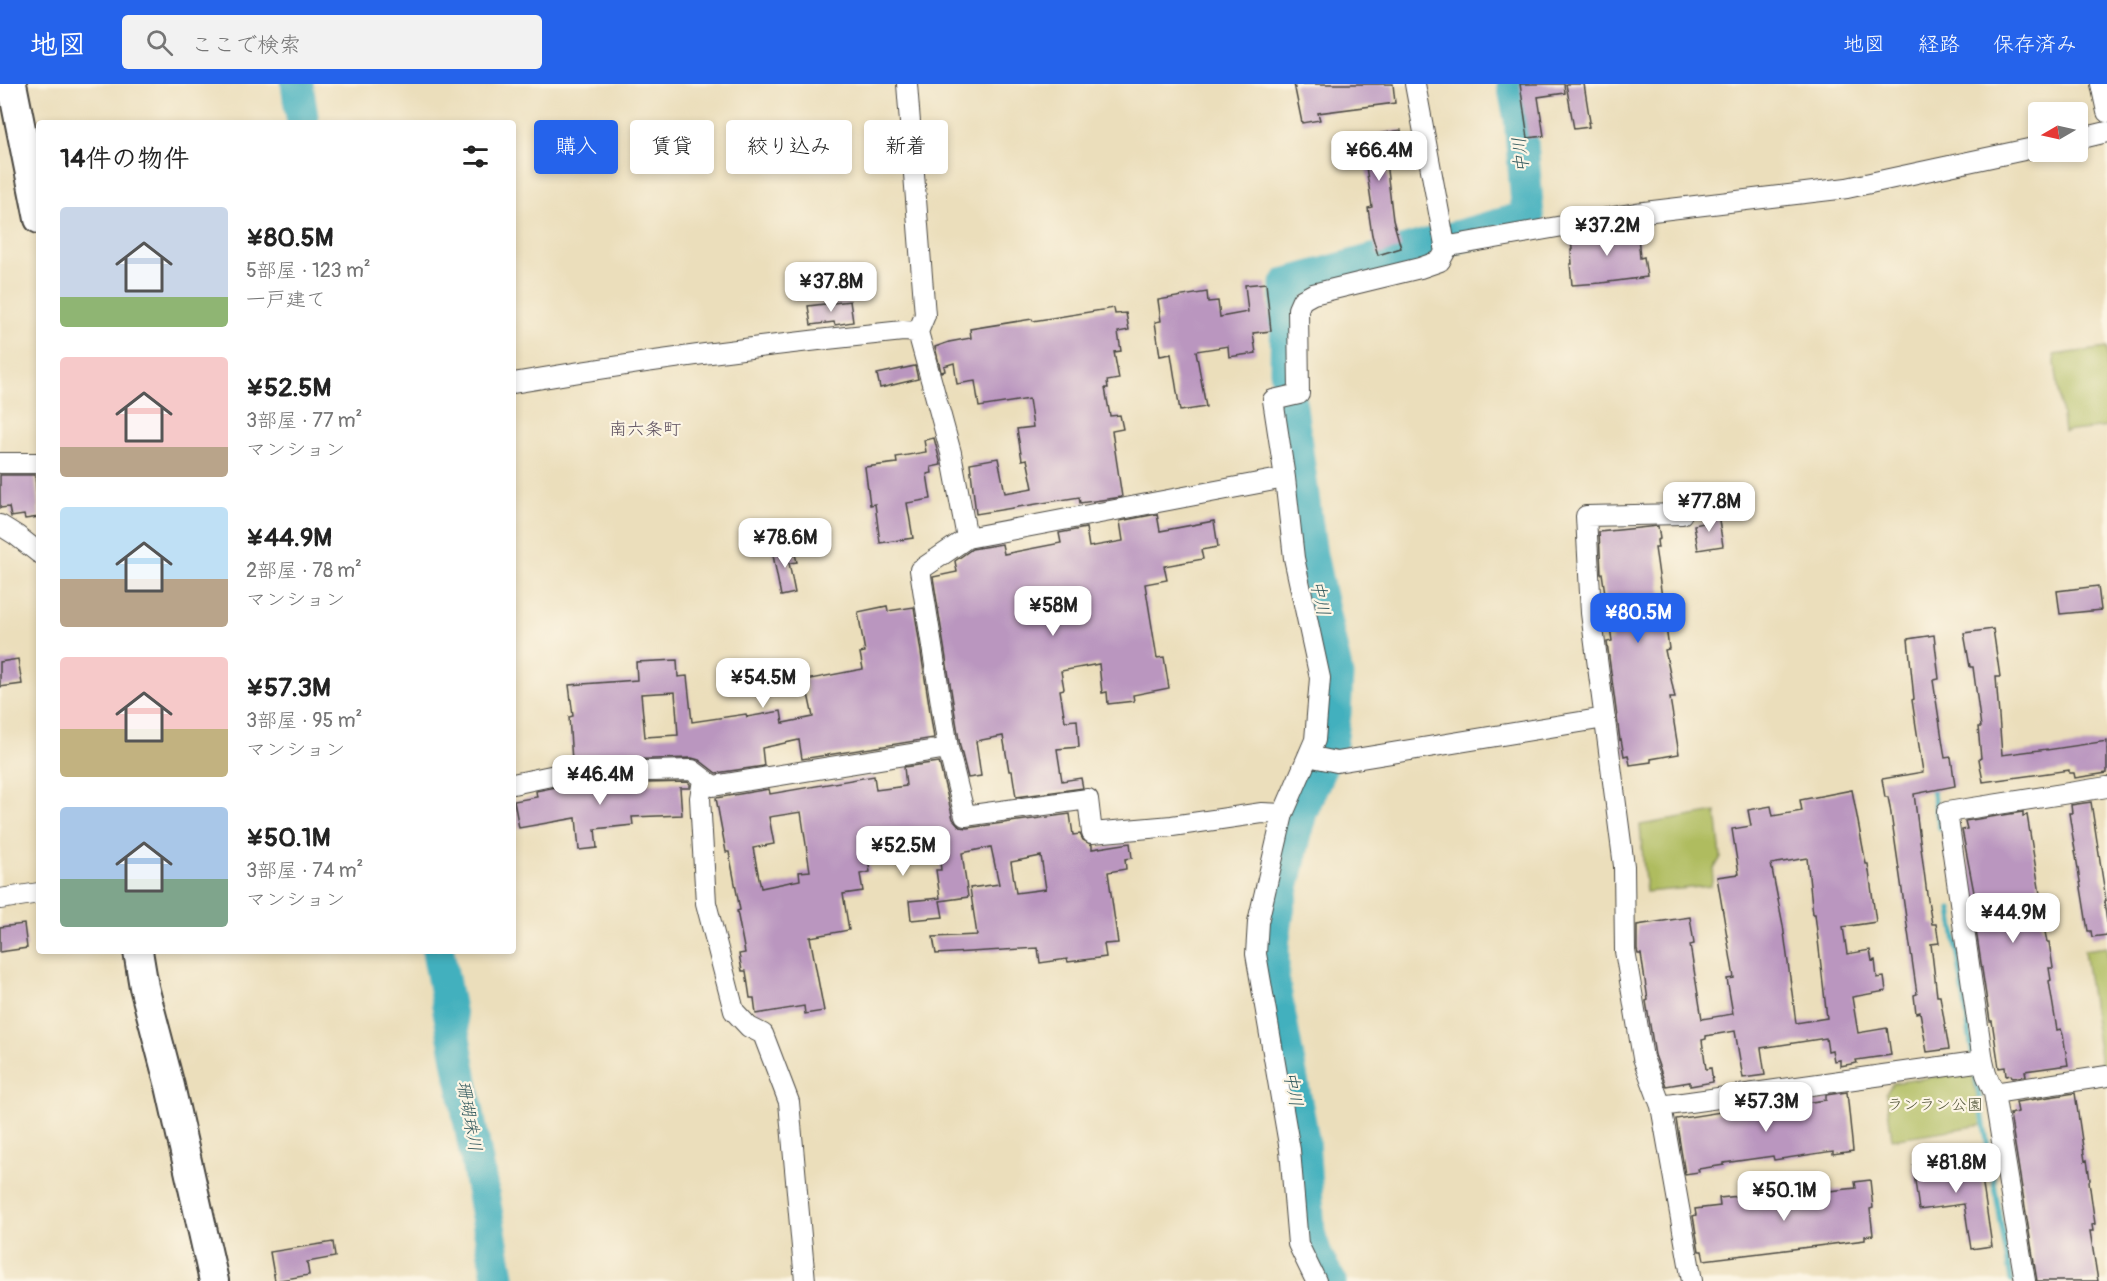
<!DOCTYPE html>
<html lang="ja">
<meta charset="utf-8">
<style>
:root{--surface:#fff;--page:#f2f2f2;--text:#222;--muted:#767676;--accent:#2563eb}
body{margin:0;font-family:Pangolin,"Klee One",sans-serif;background:var(--page);color:var(--text);height:100vh;display:flex;flex-direction:column;font-size:22px;white-space:nowrap}
*{box-sizing:border-box;margin:0}
p{font-size:20px;color:var(--muted)}
.icon{flex:none;width:33px;height:33px;fill:none;stroke:currentColor;stroke-width:2;stroke-linecap:round;stroke-linejoin:round}
.map{position:relative;flex:1;overflow:hidden}
.panel{position:absolute;left:36px;top:36px;width:480px;height:834px;display:flex;flex-direction:column;background:var(--surface);border-radius:6px;box-shadow:0 3px 9px #0003}
.panel>*{flex:none}
.hud{position:absolute;left:534px;top:36px;width:570px;height:54px;display:flex;gap:12px}
.needle{width:39px;rotate:261deg}
.fabs{position:absolute;left:2028px;top:18px;display:grid;gap:12px}
.fabs a{display:grid;place-items:center;width:60px;height:60px;border-radius:6px;background:var(--surface);box-shadow:0 3px 9px #0003;font-size:30px}
.price{position:absolute;translate:-50% -51px;padding:0 14px;border-radius:12px;background:#fff;color:#222;font-size:20px;line-height:39px;filter:drop-shadow(0 2px 3px #0008)}
.price::after{content:'';position:absolute;left:50%;top:36px;width:18px;height:14px;margin-left:-9px;background:inherit;clip-path:polygon(0 0,100% 0,50% 100%)}
.price.active{background:var(--accent);color:#fff}
ul{padding:0;list-style:none}
li{display:flex;align-items:center;gap:18px;height:150px;padding:0 24px}
li span{display:grid;place-items:center;flex:none;width:168px;height:120px;border-radius:6px;color:#555}
li>.icon{margin-inline-start:auto}
span .icon{width:72px;height:72px;fill:#fffc;stroke-width:1}
li b{font-size:26px}
h2{display:flex;justify-content:space-between;align-items:center;height:72px;padding:0 24px;font-size:26px}
.tag{padding:0 21px;border-radius:6px;background:var(--surface);box-shadow:0 3px 9px #0003;font-size:21px;line-height:54px}
.tag.active{background:var(--accent);color:#fff}
header{display:flex;align-items:center;gap:36px;box-sizing:border-box;height:84px;padding:0 30px;background:var(--accent);color:#fff}
header strong{font-size:28px}
nav{display:flex;gap:33px;margin-inline-start:auto;font-size:21px}
.search{width:420px;height:54px;background:var(--page);display:flex;align-items:center;gap:15px;box-sizing:border-box;padding:0 21px;border-radius:6px;color:var(--muted);font-size:22px}
.map>svg:first-child{display:block}
</style>
<header>
<strong>地図</strong>
<div class="search"><svg class="icon" aria-label="search" viewBox="0 0 24 24"><circle cx="10" cy="10" r="6"/><path d="M15 15l6 6"/></svg>ここで検索</div>
<nav><a>地図</a><a>経路</a><a>保存済み</a></nav>
</header>
<div class="map">
<svg width="2107" height="1197" viewBox="0 0 2107 1197">
<rect width="100%" height="100%" fill="#fcf5e5"/>
<filter id="ink" filterUnits="userSpaceOnUse"><feTurbulence type="fractalNoise" baseFrequency=".0167" numOctaves="2"/><feDisplacementMap in="SourceGraphic" scale="12" xChannelSelector="R" yChannelSelector="G"/><feConvolveMatrix kernelMatrix="1 2 1 2 8 2 1 2 1" color-interpolation-filters="sRGB"/></filter>
<filter id="wash" filterUnits="userSpaceOnUse"><feTurbulence type="fractalNoise" baseFrequency=".008" numOctaves="4" result="noise"/><feDisplacementMap in="SourceGraphic" scale="24" xChannelSelector="R" yChannelSelector="G"/><feGaussianBlur stdDeviation="1.35" result="paint"/><feColorMatrix in="noise" values="0 0 0 0 0 0 0 0 0 0 0 0 0 0 0 0 0 1.4 0 .05"/><feComposite in="paint" operator="in"/></filter>
<g filter="url(#wash)">
<rect width="100%" height="100%" fill="#ebdebb"/>
<path fill="#afbc5e" stroke="#6d7444" stroke-width="1.5" d="M 2107,264 L 2107,343 L 2064,348 L 2054,271 Z
M 1716,728 L 1721,773 L 1714,785 L 1711,802 L 1646,808 L 1640,741 Z
M 2107,863 L 2107,982 L 2101,980 L 2084,866 Z
M 1967,988 L 1972,989 L 1983,1041 L 1892,1055 L 1886,1009 L 1893,999 Z"/>
<g fill="none" stroke-linecap="round" stroke-linejoin="round">
<path stroke="#42b0be" stroke-width="5" d="M 1931,701 L 1940,744
M 1951,825 L 1973,973
M 1974,982 L 2011,1197"/>
<path stroke="#42b0be" stroke-width="33" d="M 297,0 L 303,39
M 438,867 L 499,1197
M 1330,1197 L 1317,1174 L 1309,1149 L 1303,1055 L 1273,895 L 1273,860 L 1279,821 L 1301,728 L 1331,659 L 1335,629 L 1337,591 L 1311,471 L 1286,286 L 1287,200 L 1528,133 L 1520,35 L 1513,0"/>
</g>
<g id="blocks">
<path fill="#ba96bf" fill-rule="evenodd" d="M 1294,0 L 1393,0 L 1395,19 L 1318,29 L 1320,36 L 1302,39 Z
M 1520,0 L 1564,0 L 1565,9 L 1538,13 L 1544,52 L 1528,54 Z
M 1566,0 L 1584,0 L 1590,38 L 1588,38 L 1589,43 L 1574,45 Z
M 936,46 L 939,65 L 924,68 L 923,48 Z
M 1401,46 L 1403,55 L 1405,54 L 1408,75 L 1386,78 L 1393,136 L 1401,164 L 1378,171 L 1372,151 L 1368,124 L 1372,123 L 1366,83 L 1361,83 L 1360,72 L 1345,74 L 1342,56 Z
M 1637,141 L 1640,174 L 1644,173 L 1647,193 L 1601,199 L 1572,201 L 1570,180 L 1572,180 L 1571,166 L 1572,166 L 1571,153 Z
M 1266,199 L 1271,247 L 1253,249 L 1256,269 L 1229,273 L 1228,262 L 1196,267 L 1206,323 L 1180,327 L 1171,270 L 1160,272 L 1155,238 L 1161,237 L 1158,216 L 1207,208 L 1208,218 L 1218,217 L 1220,233 L 1248,228 L 1245,201 Z
M 850,217 L 853,238 L 835,241 L 834,238 L 811,241 L 808,222 Z
M 1114,224 L 1115,230 L 1126,229 L 1129,246 L 1118,248 L 1121,267 L 1114,268 L 1119,295 L 1107,297 L 1108,304 L 1105,304 L 1110,332 L 1120,331 L 1123,345 L 1112,347 L 1122,413 L 1080,419 L 1079,413 L 976,430 L 970,379 L 998,374 L 1005,409 L 1033,404 L 1027,375 L 1022,376 L 1017,345 L 1033,343 L 1029,315 L 979,323 L 975,297 L 957,300 L 954,279 L 944,282 L 945,287 L 941,288 L 935,263 L 949,258 L 971,254 L 970,245 L 1032,235 L 1033,237 Z
M 915,282 L 918,295 L 880,304 L 877,290 Z
M 934,354 L 941,381 L 931,383 L 932,389 L 927,390 L 931,415 L 907,419 L 913,454 L 880,459 L 875,420 L 870,421 L 865,383 L 897,379 L 896,373 L 926,368 L 924,356 Z
M 0,391 L 35,391 L 39,433 L 25,435 L 24,431 L 11,433 L 9,423 L 0,424 Z
M 1157,430 L 1160,447 L 1214,437 L 1218,463 L 1201,466 L 1203,475 L 1164,482 L 1167,496 L 1145,500 L 1157,574 L 1164,573 L 1169,604 L 1133,611 L 1134,617 L 1108,620 L 1107,608 L 1102,609 L 1099,580 L 1061,587 L 1064,605 L 1060,606 L 1065,637 L 1077,636 L 1079,663 L 1057,665 L 1062,697 L 1081,694 L 1083,704 L 1016,713 L 1012,687 L 1009,687 L 1003,652 L 976,657 L 981,692 L 968,694 L 960,662 L 933,493 L 957,488 L 955,477 L 972,465 L 1002,460 L 1004,470 L 1061,459 L 1059,449 L 1086,444 L 1089,463 L 1123,457 L 1120,437 Z
M 1718,430 L 1723,462 L 1698,466 L 1694,441 L 1704,439 L 1703,432 Z
M 1658,442 L 1660,455 L 1657,456 L 1658,464 L 1655,464 L 1657,477 L 1669,565 L 1665,566 L 1675,614 L 1670,614 L 1679,670 L 1651,675 L 1651,678 L 1630,681 L 1628,671 L 1624,672 L 1621,655 L 1620,656 L 1607,558 L 1612,557 L 1602,489 L 1601,489 L 1599,448 Z
M 793,462 L 797,478 L 789,479 L 795,509 L 781,512 L 772,466 Z
M 2098,502 L 2101,526 L 2060,530 L 2057,507 Z
M 887,522 L 888,527 L 914,523 L 934,654 L 802,675 L 799,656 L 762,664 L 764,682 L 716,689 L 699,676 L 692,674 L 572,677 L 569,633 L 573,632 L 569,601 L 637,596 L 636,578 L 677,576 L 678,593 L 687,592 L 692,638 L 746,630 L 747,633 L 781,627 L 783,639 L 813,633 L 805,596 L 863,585 L 860,569 L 865,568 L 858,528 ZM 675,608 L 678,651 L 645,653 L 641,610 Z
M 1993,545 L 2000,593 L 1996,593 L 2002,671 L 2047,665 L 2047,666 L 2107,657 L 2107,689 L 2075,694 L 2074,689 L 2069,689 L 2069,686 L 1983,698 L 1979,675 L 1981,674 L 1978,643 L 1981,643 L 1973,583 L 1970,583 L 1964,549 Z
M 1934,551 L 1939,595 L 1933,596 L 1945,674 L 1951,673 L 1955,702 L 1914,710 L 1927,810 L 1932,840 L 1936,840 L 1939,859 L 1931,860 L 1937,912 L 1940,912 L 1949,965 L 1927,968 L 1920,928 L 1916,929 L 1914,911 L 1917,910 L 1890,723 L 1888,713 L 1885,713 L 1882,695 L 1923,688 L 1912,616 L 1914,615 L 1908,555 Z
M 18,575 L 22,600 L 0,603 L 0,578 Z
M 939,678 L 953,735 L 960,743 L 967,744 L 1070,730 L 1073,751 L 1080,750 L 1083,756 L 1092,761 L 1092,765 L 1130,759 L 1132,774 L 1125,775 L 1126,785 L 1108,788 L 1118,859 L 1104,860 L 1106,873 L 1068,878 L 1067,875 L 1040,879 L 1038,864 L 936,870 L 933,853 L 977,851 L 970,804 L 999,800 L 991,763 L 962,769 L 968,813 L 940,817 L 943,833 L 911,836 L 909,817 L 940,814 L 936,786 L 941,786 L 937,753 L 866,763 L 870,788 L 860,790 L 863,807 L 843,810 L 849,846 L 810,853 L 824,927 L 805,930 L 804,922 L 756,930 L 754,914 L 750,914 L 746,887 L 742,887 L 739,870 L 745,869 L 737,827 L 740,826 L 729,768 L 726,768 L 716,714 L 769,705 L 770,710 L 874,692 L 876,706 L 906,702 L 904,683 ZM 801,728 L 810,787 L 799,788 L 800,796 L 761,804 L 753,764 L 774,760 L 769,733 ZM 1041,772 L 1046,805 L 1016,809 L 1011,778 Z
M 688,698 L 690,700 L 690,704 L 680,704 L 682,731 L 632,733 L 633,741 L 595,745 L 597,764 L 579,766 L 576,734 L 519,744 L 514,717 L 537,713 L 536,707 L 566,701 Z
M 1852,706 L 1866,780 L 1868,780 L 1876,838 L 1843,843 L 1847,870 L 1870,866 L 1872,877 L 1875,876 L 1877,894 L 1884,893 L 1886,907 L 1852,913 L 1858,949 L 1887,944 L 1891,971 L 1856,976 L 1857,979 L 1840,982 L 1840,976 L 1834,977 L 1832,966 L 1828,967 L 1826,954 L 1761,964 L 1765,991 L 1743,994 L 1735,947 L 1706,952 L 1706,955 L 1702,956 L 1706,985 L 1711,984 L 1713,998 L 1690,1002 L 1690,998 L 1666,1002 L 1655,971 L 1646,917 L 1648,916 L 1641,870 L 1638,870 L 1637,866 L 1637,841 L 1690,833 L 1694,860 L 1690,861 L 1702,935 L 1733,930 L 1727,895 L 1734,894 L 1717,793 L 1739,790 L 1732,745 L 1751,742 L 1748,726 L 1771,722 L 1773,732 L 1802,727 L 1800,716 ZM 1807,774 L 1813,830 L 1815,830 L 1827,934 L 1796,939 L 1783,841 L 1771,780 Z
M 2091,718 L 2106,816 L 2104,817 L 2107,838 L 2107,851 L 2092,853 L 2091,847 L 2088,847 L 2069,729 L 2072,729 L 2071,721 Z
M 2023,728 L 2023,732 L 2027,731 L 2040,810 L 2037,811 L 2042,844 L 2044,843 L 2047,858 L 2049,858 L 2053,884 L 2049,884 L 2051,896 L 2049,897 L 2055,934 L 2057,946 L 2061,945 L 2063,951 L 2068,981 L 2025,987 L 2026,992 L 2012,994 L 2011,991 L 2006,992 L 2005,983 L 1999,984 L 1992,937 L 1990,937 L 1974,833 L 1974,825 L 1977,824 L 1962,746 L 1967,745 L 1965,737 Z
M 24,840 L 27,864 L 0,868 L 0,843 Z
M 1847,1008 L 1853,1067 L 1833,1070 L 1833,1067 L 1774,1076 L 1773,1072 L 1724,1079 L 1724,1081 L 1698,1085 L 1699,1088 L 1685,1090 L 1676,1035 L 1765,1021 L 1766,1024 L 1826,1016 L 1826,1011 Z
M 2075,1009 L 2085,1077 L 2087,1076 L 2090,1096 L 2089,1097 L 2095,1140 L 2092,1141 L 2093,1147 L 2090,1147 L 2098,1197 L 2037,1197 L 2010,1030 L 2018,1028 L 2016,1018 Z
M 1979,1074 L 1992,1162 L 1971,1165 L 1964,1120 L 1919,1126 L 1913,1082 L 1937,1079 L 1937,1081 Z
M 1870,1096 L 1873,1124 L 1870,1125 L 1873,1151 L 1865,1152 L 1865,1156 L 1704,1176 L 1702,1167 L 1699,1167 L 1693,1132 L 1696,1131 L 1695,1125 L 1720,1122 L 1719,1114 L 1782,1108 L 1782,1110 L 1810,1107 L 1811,1109 L 1856,1104 L 1855,1098 Z
M 333,1158 L 335,1173 L 307,1178 L 309,1191 L 275,1197 L 270,1168 Z"/>
</g>
</g>
<g filter="url(#ink)">
<use href="#blocks" fill-opacity="0" stroke="#484641" stroke-width="1.5"/>
<g fill="none" stroke-linecap="round" stroke-linejoin="round">
<defs>
<path id="street" d="M 907,0 L 925,231 L 918,248 L 951,369 L 967,454
M 2101,0 L 2107,28
M 2078,55 L 2107,48
M 1444,163 L 1636,129 L 1847,104 L 2038,63
M 513,299 C 642,277 772,260 903,247 L 918,248
M 0,379 L 39,379
M 1682,430 L 1586,432 L 1591,529 L 1624,782 L 1625,867 L 1643,974 L 1661,1022 L 1692,1197
M 0,441 L 16,451 L 39,469
M 1308,672 L 1337,678 L 1605,634
M 703,696 L 700,714 L 706,819 L 734,927 L 749,943 L 763,950 L 789,1018 L 805,1197
M 513,700 L 565,689 L 692,686 L 713,702 L 948,664
M 1283,730 L 1262,729 L 1172,742 L 1092,749 L 1088,715 L 965,732 L 948,664 L 920,486 L 967,454 L 1285,394
M 0,815 L 39,809
M 1994,1009 L 2107,992
M 1661,1022 L 1983,977
M 1316,1197 L 1298,1160 L 1290,1066 L 1256,870 L 1258,838 L 1283,730 L 1315,656 L 1320,594 L 1294,474 L 1285,394 L 1273,316 L 1299,310 L 1298,225 L 1302,216 L 1313,210 L 1420,184 L 1440,177 L 1446,166 L 1415,0
M 2025,1197 L 1994,1009 L 1986,990 L 1983,977 L 1947,728 L 2107,703"/>
<path id="secondary" d="M 12,0 L 39,135
M 138,867 L 144,903 L 170,1002 L 214,1197"/>
</defs>
<use href="#street" stroke="#484641" stroke-width="22"/>
<use href="#secondary" stroke="#484641" stroke-width="32"/>
<use href="#street" stroke="#fff" stroke-width="20"/>
<use href="#secondary" stroke="#fff" stroke-width="28"/>
</g>
</g>
<g text-anchor="middle" dominant-baseline="central" stroke-width="4.5" stroke-linejoin="round" paint-order="stroke">
<g font-size="16" fill="#53563a" stroke="#fcf5e5">
<text x="1935" y="1021">ランラン公園</text>
</g>
<g font-size="18" font-style="italic" fill="#335a5e" stroke="#fcf5e5">
<text transform="translate(1521 71) rotate(-96)">中川</text>
<text transform="translate(1320 514) rotate(78)">中川</text>
<text transform="translate(1293 1005) rotate(79)">中川</text>
<text transform="translate(469 1032) rotate(80)">珊瑚珠川</text>
</g>
<g font-size="18" fill="#5d505f" stroke="#fcf5e5">
<text x="645" y="345">南六条町</text>
</g>
</g>
</svg>
<div class="fabs">
<a><svg class="needle" viewBox="-14 -14 28 28"><path d="M0-13l5 13h-10z" fill="#e53935"/><path d="M0 13l5-13h-10z" fill="#767676"/></svg></a>
</div>
<b class="price" style="left:1379px;top:98px">¥66.4M</b>
<b class="price" style="left:1607px;top:173px">¥37.2M</b>
<b class="price" style="left:831px;top:229px">¥37.8M</b>
<b class="price" style="left:1709px;top:449px">¥77.8M</b>
<b class="price" style="left:785px;top:485px">¥78.6M</b>
<b class="price" style="left:1053px;top:553px">¥58M</b>
<b class="price active" style="left:1638px;top:560px">¥80.5M</b>
<b class="price" style="left:763px;top:625px">¥54.5M</b>
<b class="price" style="left:600px;top:722px">¥46.4M</b>
<b class="price" style="left:903px;top:793px">¥52.5M</b>
<b class="price" style="left:2013px;top:860px">¥44.9M</b>
<b class="price" style="left:1766px;top:1049px">¥57.3M</b>
<b class="price" style="left:1956px;top:1110px">¥81.8M</b>
<b class="price" style="left:1784px;top:1138px">¥50.1M</b>
<div class="hud">
<a class="tag active">購入</a>
<a class="tag">賃貸</a>
<a class="tag">絞り込み</a>
<a class="tag">新着</a>
</div>
<section class="panel">
<h2>14件の物件<svg class="icon" aria-label="filters" viewBox="0 0 24 24"><path d="M4 7h16M4 17h16"/><circle cx="9" cy="7" r="2"/><circle cx="15" cy="17" r="2"/></svg></h2>
<ul>
<li><span style="background:linear-gradient(#c9d6e8 75%,#8fb573 0)"><svg class="icon" aria-label="home" viewBox="0 0 24 24"><path d="M3 11l9-7 9 7M6 9v11h12V9"/></svg></span><div><b>¥80.5M</b><p>5部屋 · 123 m²</p><p>一戸建て</p></div></li>
<li><span style="background:linear-gradient(#f6c9c9 75%,#b9a48a 0)"><svg class="icon" aria-label="home" viewBox="0 0 24 24"><path d="M3 11l9-7 9 7M6 9v11h12V9"/></svg></span><div><b>¥52.5M</b><p>3部屋 · 77 m²</p><p>マンション</p></div></li>
<li><span style="background:linear-gradient(#bfe0f5 60%,#b9a48a 0)"><svg class="icon" aria-label="home" viewBox="0 0 24 24"><path d="M3 11l9-7 9 7M6 9v11h12V9"/></svg></span><div><b>¥44.9M</b><p>2部屋 · 78 m²</p><p>マンション</p></div></li>
<li><span style="background:linear-gradient(#f6c9c9 60%,#c2b280 0)"><svg class="icon" aria-label="home" viewBox="0 0 24 24"><path d="M3 11l9-7 9 7M6 9v11h12V9"/></svg></span><div><b>¥57.3M</b><p>3部屋 · 95 m²</p><p>マンション</p></div></li>
<li><span style="background:linear-gradient(#a9c7e8 60%,#7fa58c 0)"><svg class="icon" aria-label="home" viewBox="0 0 24 24"><path d="M3 11l9-7 9 7M6 9v11h12V9"/></svg></span><div><b>¥50.1M</b><p>3部屋 · 74 m²</p><p>マンション</p></div></li>
</ul>
</section>
</div>
